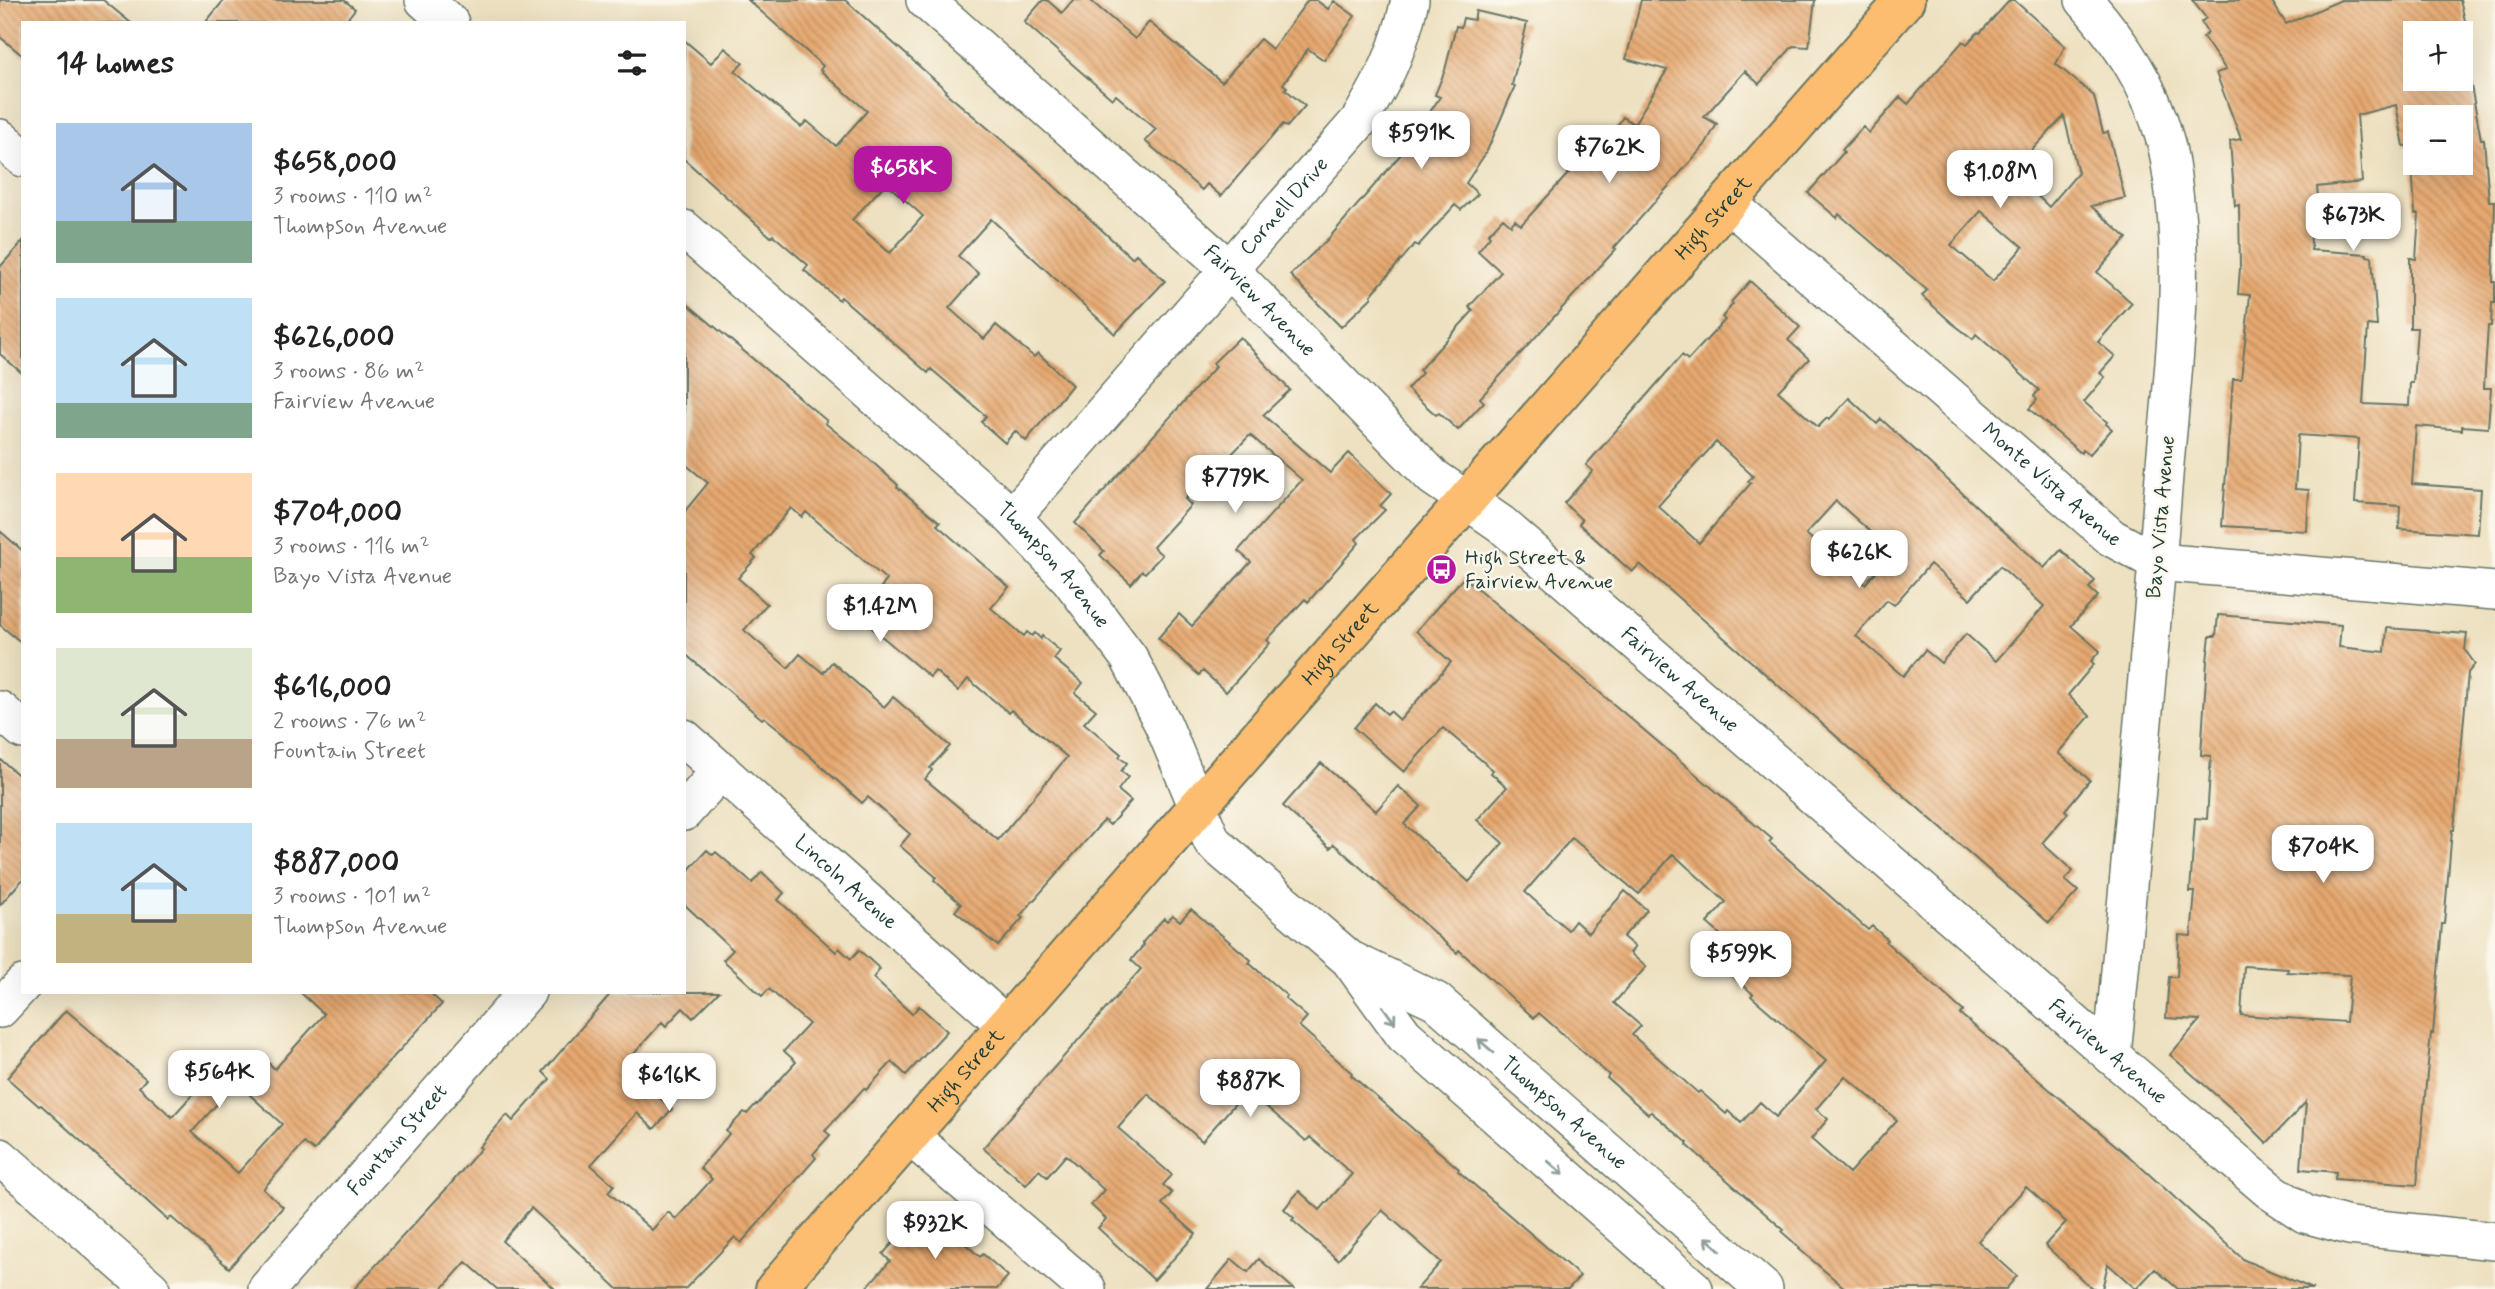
<!DOCTYPE html>
<meta charset="utf-8">
<style>
:root{--surface:#fff;--page:#f6f6f6;--text:#222;--muted:#767676;--accent:#b5179e}
body{margin:0;font-family:Mynerve,sans-serif;background:var(--page);color:var(--text);height:100vh;display:flex;flex-direction:column;font-size:26px;white-space:nowrap}
*{box-sizing:border-box;margin:0}
p{font-size:23px;color:var(--muted)}
.icon{flex:none;width:38px;height:38px;fill:none;stroke:currentColor;stroke-width:2;stroke-linecap:round;stroke-linejoin:round}
.map{position:relative;flex:1;overflow:hidden}
.sheet{position:absolute;left:21px;top:21px;width:665px;height:973px;display:flex;flex-direction:column;background:var(--surface);border-radius:0px;box-shadow:0 7px 28px #0002}
.sheet>*{flex:none}
.buttons{position:absolute;left:2403px;top:21px;display:grid;gap:14px}
.buttons a{display:grid;place-items:center;width:70px;height:70px;border-radius:0px;background:var(--surface);box-shadow:0 7px 28px #0002;font-size:35px}
.price{position:absolute;translate:-50% -60px;padding:0 16px;border-radius:14px;background:#fff;color:#222;font-size:23px;line-height:46px;filter:drop-shadow(0 2px 4px #0008)}
.price::after{content:'';position:absolute;left:50%;top:42px;width:21px;height:16px;margin-left:-10px;background:inherit;clip-path:polygon(0 0,100% 0,50% 100%)}
.price.current{background:var(--accent);color:#fff}
ul{padding:0;list-style:none}
li{display:flex;align-items:center;gap:21px;height:175px;padding:0 35px}
li span{display:grid;place-items:center;flex:none;width:196px;height:140px;border-radius:0px;color:#555}
li>.icon{margin-inline-start:auto}
span .icon{width:84px;height:84px;fill:#fffc;stroke-width:1}
li b{font-size:30px}
h2{display:flex;justify-content:space-between;align-items:center;height:84px;padding:0 35px;font-size:30px}
.map>svg:first-child{display:block}
</style>
<div class="map">
<svg width="2495" height="1289" viewBox="0 0 2495 1289">
<defs>
<pattern id="building-back-hatch" width="6" height="6" patternUnits="userSpaceOnUse" patternTransform="scale(1.75)"><rect width="6" height="6" fill="#e6a870"/><path d="M-1 5l2 2M0 0l6 6M5-1l2 2" fill="none" stroke="#ba8a5d"/></pattern>
</defs>
<rect width="100%" height="100%" fill="#fbf7ec"/>
<filter id="ink" filterUnits="userSpaceOnUse"><feTurbulence type="fractalNoise" baseFrequency=".0143" numOctaves="2"/><feDisplacementMap in="SourceGraphic" scale="14" xChannelSelector="R" yChannelSelector="G"/><feConvolveMatrix kernelMatrix="1 2 1 2 8 2 1 2 1" color-interpolation-filters="sRGB"/></filter>
<filter id="wash" filterUnits="userSpaceOnUse"><feTurbulence type="fractalNoise" baseFrequency=".00686" numOctaves="4" result="noise"/><feDisplacementMap in="SourceGraphic" scale="28" xChannelSelector="R" yChannelSelector="G"/><feGaussianBlur stdDeviation="1.57" result="paint"/><feColorMatrix in="noise" values="0 0 0 0 0 0 0 0 0 0 0 0 0 0 0 0 0 1.4 0 .05"/><feComposite in="paint" operator="in"/></filter>
<g filter="url(#wash)">
<rect width="100%" height="100%" fill="#eee1c1"/>
<g id="blocks">
<path fill="url(#building-back-hatch)" fill-rule="evenodd" d="M 0,0 L 103,0 L 131,23 L 23,23 L 23,56 L 0,37 Z
M 224,0 L 344,0 L 355,9 L 344,23 L 205,23 Z
M 748,0 L 845,0 L 946,90 L 945,92 L 1035,168 L 1132,258 L 1136,254 L 1165,281 L 1115,334 L 991,219 L 958,256 L 979,274 L 949,308 L 984,339 L 996,325 L 1034,357 L 1038,353 L 1072,385 L 1026,441 L 1015,431 L 1005,443 L 981,422 L 986,416 L 931,369 L 928,373 L 841,297 L 839,300 L 804,270 L 808,265 L 773,235 L 771,237 L 684,159 L 684,40 L 711,63 L 725,48 L 743,63 L 735,71 L 801,127 L 807,121 L 836,146 L 867,111 L 820,70 L 823,66 ZM 886,183 L 923,216 L 890,253 L 852,220 Z
M 1043,0 L 1047,0 L 1062,13 L 1073,0 L 1090,0 L 1135,39 L 1149,22 L 1222,82 L 1260,39 L 1272,49 L 1308,0 L 1316,0 L 1328,9 L 1334,1 L 1355,16 L 1324,60 L 1308,49 L 1283,84 L 1287,87 L 1285,89 L 1305,106 L 1287,127 L 1283,124 L 1221,196 L 1207,184 L 1202,190 L 1145,141 L 1156,129 L 1116,95 L 1112,99 L 1024,22 Z
M 1641,0 L 1815,0 L 1809,47 L 1793,46 L 1759,84 L 1745,71 L 1704,117 L 1717,124 L 1705,145 L 1614,248 L 1616,249 L 1480,398 L 1484,402 L 1458,430 L 1439,413 L 1436,415 L 1407,389 L 1422,373 L 1419,370 L 1473,311 L 1469,307 L 1501,272 L 1478,251 L 1490,236 L 1488,234 L 1503,218 L 1511,225 L 1515,220 L 1521,225 L 1591,149 L 1598,156 L 1623,117 L 1634,124 L 1667,70 L 1626,59 Z
M 2010,0 L 2014,0 L 2065,46 L 2056,64 L 2094,96 L 2103,133 L 2108,132 L 2125,198 L 2091,206 L 2127,238 L 2097,272 L 2132,303 L 2098,342 L 2115,356 L 2100,373 L 2105,377 L 2084,402 L 2107,422 L 2106,424 L 2112,429 L 2089,455 L 2083,450 L 2081,453 L 2029,409 L 2037,400 L 2034,396 L 2039,390 L 1976,334 L 1973,339 L 1952,323 L 1922,296 L 1927,290 L 1839,214 L 1837,218 L 1808,193 L 1844,152 L 1842,150 L 1863,127 L 1869,133 L 1900,97 L 1908,104 L 1963,41 L 1967,44 L 1978,32 L 1980,33 ZM 2064,116 L 2078,173 L 2049,207 L 2017,176 L 2019,174 L 2014,169 ZM 1981,211 L 2023,247 L 1993,281 L 1951,245 Z
M 2192,0 L 2271,0 L 2286,24 L 2341,0 L 2460,0 L 2468,33 L 2415,33 L 2415,85 L 2460,79 L 2460,76 L 2469,75 L 2481,139 L 2484,139 L 2489,201 L 2495,201 L 2493,282 L 2495,282 L 2495,303 L 2492,303 L 2491,326 L 2488,326 L 2484,388 L 2491,388 L 2488,428 L 2462,426 L 2462,430 L 2416,426 L 2412,484 L 2481,489 L 2478,534 L 2399,529 L 2400,506 L 2355,503 L 2359,439 L 2298,435 L 2295,489 L 2309,490 L 2307,531 L 2222,526 L 2233,379 L 2241,379 L 2250,295 L 2238,294 L 2240,268 L 2239,205 L 2235,206 L 2230,141 L 2241,139 L 2216,73 L 2226,70 L 2203,37 L 2208,33 L 2201,22 L 2206,18 ZM 2396,105 L 2404,146 L 2415,145 L 2415,117 L 2460,117 L 2460,163 L 2412,163 L 2415,214 L 2419,214 L 2416,259 L 2410,258 L 2410,328 L 2417,328 L 2413,383 L 2410,383 L 2409,406 L 2363,404 L 2368,325 L 2377,326 L 2372,257 L 2367,256 L 2367,254 L 2311,250 L 2310,207 L 2319,206 L 2317,187 L 2362,182 L 2357,115 Z
M 1476,11 L 1527,23 L 1512,85 L 1515,86 L 1487,151 L 1466,183 L 1478,194 L 1461,210 L 1455,205 L 1418,246 L 1415,244 L 1371,295 L 1372,297 L 1341,327 L 1290,275 L 1329,238 L 1403,152 L 1440,97 L 1435,95 L 1445,70 L 1456,26 L 1461,27 L 1463,18 L 1474,20 Z
M 23,241 L 23,374 L 0,354 L 0,267 Z
M 1750,281 L 1800,327 L 1788,340 L 1809,359 L 1778,391 L 1818,427 L 1827,418 L 1829,420 L 1849,398 L 1877,424 L 1881,419 L 2044,568 L 2061,550 L 2095,581 L 2089,588 L 2098,596 L 2071,626 L 2100,651 L 2091,661 L 2094,664 L 2068,695 L 2090,716 L 2058,753 L 2090,780 L 2065,810 L 2068,813 L 2042,843 L 2073,871 L 2065,880 L 2078,891 L 2049,923 L 1640,564 L 1632,572 L 1579,524 L 1582,520 L 1564,503 L 1593,471 L 1586,465 L 1682,355 L 1688,360 L 1725,320 L 1722,317 L 1733,304 L 1731,302 ZM 1716,442 L 1753,476 L 1748,481 L 1751,483 L 1699,543 L 1658,506 ZM 1836,501 L 1893,552 L 1865,584 L 1806,534 ZM 1930,564 L 1970,599 L 2000,566 L 2044,606 L 1996,661 L 1966,634 L 1941,663 L 1925,650 L 1903,676 L 1856,636 L 1887,600 L 1894,605 Z
M 684,301 L 827,421 L 825,423 L 869,459 L 898,485 L 897,487 L 940,522 L 937,525 L 1009,587 L 991,608 L 1024,636 L 1027,632 L 1032,636 L 1035,633 L 1041,639 L 1042,636 L 1060,651 L 1054,659 L 1083,683 L 1075,693 L 1096,710 L 1084,723 L 1121,754 L 1119,757 L 1127,763 L 1121,771 L 1128,777 L 1118,790 L 1131,801 L 1110,825 L 1104,820 L 1020,916 L 1023,918 L 998,946 L 955,911 L 961,904 L 934,880 L 936,877 L 900,846 L 910,834 L 868,797 L 862,803 L 784,733 L 764,717 L 762,719 L 684,653 L 684,512 L 708,483 L 684,463 ZM 791,508 L 802,517 L 806,512 L 887,580 L 865,606 L 874,614 L 866,623 L 930,677 L 935,671 L 958,691 L 968,679 L 1009,713 L 1011,710 L 1067,757 L 998,840 L 925,779 L 932,770 L 930,768 L 950,746 L 893,697 L 884,707 L 832,662 L 823,673 L 800,654 L 788,668 L 744,630 L 767,604 L 738,578 L 756,558 L 752,555 Z
M 1240,337 L 1290,390 L 1263,415 L 1330,473 L 1349,453 L 1391,494 L 1380,506 L 1385,510 L 1356,539 L 1359,543 L 1308,602 L 1305,599 L 1267,640 L 1270,643 L 1226,692 L 1203,671 L 1199,675 L 1158,638 L 1179,614 L 1192,626 L 1251,562 L 1238,551 L 1302,480 L 1250,435 L 1228,458 L 1226,455 L 1185,499 L 1191,505 L 1153,547 L 1162,555 L 1145,573 L 1142,571 L 1131,584 L 1100,555 L 1104,551 L 1075,523 L 1216,366 L 1213,363 Z
M 0,531 L 23,551 L 23,644 L 0,625 Z
M 1464,577 L 1772,839 L 1769,842 L 1868,930 L 1872,926 L 1888,940 L 1886,942 L 1963,1011 L 1960,1014 L 2132,1159 L 2244,1260 L 2313,1289 L 2178,1289 L 2155,1269 L 2136,1289 L 2108,1264 L 2102,1289 L 2092,1289 L 2045,1245 L 2066,1222 L 2026,1187 L 1978,1241 L 2017,1276 L 2006,1289 L 1846,1289 L 1799,1249 L 1800,1248 L 1782,1232 L 1784,1230 L 1687,1145 L 1688,1143 L 1651,1112 L 1648,1114 L 1607,1078 L 1609,1075 L 1539,1013 L 1534,1018 L 1459,950 L 1457,953 L 1334,844 L 1330,848 L 1283,806 L 1321,763 L 1376,811 L 1398,786 L 1421,806 L 1404,824 L 1469,882 L 1503,843 L 1477,820 L 1507,787 L 1491,773 L 1493,770 L 1443,728 L 1404,772 L 1354,728 L 1375,703 L 1387,714 L 1390,711 L 1400,720 L 1451,662 L 1416,631 ZM 1572,838 L 1639,894 L 1673,854 L 1726,902 L 1707,923 L 1723,937 L 1708,954 L 1753,994 L 1751,996 L 1826,1061 L 1776,1117 L 1760,1102 L 1741,1123 L 1728,1111 L 1726,1114 L 1700,1091 L 1698,1093 L 1632,1035 L 1641,1026 L 1614,1003 L 1646,967 L 1630,953 L 1635,947 L 1623,937 L 1647,910 L 1625,891 L 1588,933 L 1575,921 L 1568,930 L 1525,892 ZM 1845,1076 L 1897,1120 L 1849,1173 L 1811,1139 L 1828,1119 L 1816,1109 Z
M 2218,615 L 2341,625 L 2339,647 L 2385,652 L 2387,628 L 2467,634 L 2465,650 L 2475,664 L 2468,673 L 2454,830 L 2452,830 L 2444,924 L 2442,924 L 2433,1034 L 2431,1033 L 2426,1084 L 2417,1185 L 2335,1179 L 2336,1172 L 2301,1169 L 2306,1102 L 2267,1143 L 2240,1116 L 2170,1055 L 2200,1020 L 2166,1018 L 2169,977 L 2177,977 L 2179,935 L 2191,936 L 2195,892 L 2190,892 L 2195,818 L 2207,819 L 2211,756 L 2201,755 L 2207,661 L 2210,636 L 2216,636 ZM 2244,966 L 2288,969 L 2287,972 L 2350,975 L 2346,1022 L 2241,1015 Z
M 0,759 L 23,779 L 23,879 L 0,905 Z
M 707,850 L 713,855 L 716,852 L 752,883 L 762,872 L 784,893 L 778,900 L 836,952 L 839,948 L 851,959 L 859,950 L 880,969 L 873,978 L 912,1014 L 919,1006 L 947,1031 L 906,1075 L 892,1062 L 866,1090 L 864,1088 L 825,1131 L 830,1135 L 813,1154 L 816,1158 L 741,1243 L 735,1237 L 685,1289 L 618,1289 L 531,1208 L 502,1241 L 555,1289 L 497,1289 L 466,1262 L 442,1289 L 354,1289 L 449,1186 L 481,1148 L 479,1147 L 507,1115 L 513,1121 L 550,1079 L 543,1072 L 612,992 L 719,992 L 693,1018 L 683,1008 L 666,1026 L 662,1022 L 624,1065 L 672,1109 L 654,1129 L 637,1113 L 591,1165 L 614,1185 L 608,1192 L 652,1230 L 668,1212 L 676,1219 L 712,1179 L 700,1168 L 729,1134 L 726,1131 L 744,1112 L 747,1114 L 756,1104 L 757,1105 L 796,1062 L 784,1051 L 809,1024 L 769,989 L 762,996 L 723,960 L 733,950 L 684,904 L 684,875 Z
M 1191,909 L 1251,960 L 1249,963 L 1287,996 L 1285,998 L 1307,1017 L 1299,1026 L 1352,1073 L 1351,1075 L 1459,1169 L 1458,1171 L 1580,1276 L 1568,1289 L 1417,1289 L 1441,1262 L 1382,1210 L 1338,1260 L 1292,1220 L 1294,1218 L 1284,1209 L 1299,1191 L 1320,1210 L 1352,1174 L 1310,1137 L 1306,1141 L 1247,1090 L 1202,1141 L 1148,1094 L 1118,1128 L 1172,1175 L 1163,1185 L 1172,1193 L 1162,1204 L 1196,1234 L 1154,1280 L 1098,1228 L 1106,1219 L 1091,1205 L 1104,1190 L 1066,1155 L 1047,1177 L 1039,1170 L 1026,1185 L 983,1148 L 1141,969 L 1131,960 L 1144,945 L 1142,943 L 1164,918 L 1167,921 L 1173,915 L 1180,921 Z
M 300,992 L 429,992 L 442,1004 L 377,1075 L 314,1151 L 304,1143 L 263,1189 L 283,1207 L 229,1268 L 171,1217 L 168,1220 L 41,1105 L 39,1106 L 7,1078 L 66,1010 L 146,1079 L 139,1087 L 172,1117 L 208,1078 L 226,1094 L 192,1132 L 238,1173 L 282,1124 L 240,1086 L 264,1059 L 275,1069 L 324,1014 Z
M 924,1208 L 980,1257 L 983,1254 L 1008,1276 L 997,1289 L 865,1289 L 890,1261 L 883,1254 Z
M 1232,1259 L 1248,1272 L 1259,1259 L 1294,1289 L 1207,1289 Z"/>
</g>
</g>
<g filter="url(#ink)">
<use href="#blocks" fill-opacity="0" stroke="#677665" stroke-width="2"/>
<g fill="none" stroke-linecap="round" stroke-linejoin="round">
<defs>
<g id="minor">
<path d="M 424,0 L 450,23"/>
<path id="s1" d="M 925,0 L 1229,269 L 1433,477 L 1501,524 L 2112,1056 L 2269,1190 L 2305,1214 L 2349,1226 L 2495,1241"/>
<path d="M 2084,0 C 2121,43 2150,84 2165,140 C 2169,152 2170,165 2172,177 C 2187,276 2172,377 2164,476 C 2149,669 2130,863 2112,1056"/>
<path d="M 0,138 L 23,158"/>
<path id="s2" d="M 1728,203 L 2112,538 L 2157,562 L 2495,591"/>
<path id="s3" d="M 684,229 L 1012,517 L 1069,578 L 1129,658 L 1163,724 L 1212,841 L 1216,845 L 1349,959 L 1404,1035 L 1694,1289"/>
<path id="s4" d="M 1012,517 L 1359,121 C 1385,78 1399,50 1410,0"/>
<path d="M 0,710 L 23,730"/>
<path id="s5" d="M 684,738 L 1007,1026"/>
<path d="M 684,812 L 721,770"/>
<path id="s6" d="M 1353,961 L 1436,1001 L 1764,1289"/>
<path d="M 0,1009 L 23,984"/>
<path d="M 910,1136 L 1087,1289"/>
<path d="M 0,1157 L 151,1289"/>
<path id="s7" d="M 267,1289 L 527,992"/>
</g>
<g id="major">
<path id="s8" d="M 775,1289 L 1905,0"/>
</g>
</defs>
<use href="#minor" stroke="#677665" stroke-width="40"/>
<use href="#major" stroke="#677665" stroke-width="42"/>
<use href="#minor" stroke="#fff" stroke-width="37"/>
<use href="#major" stroke="#fcbd6f" stroke-width="38"/>
</g>
<defs><path id="oneway-shaft" d="M-6 0H5M1.5-3L5.5 0L1.5 3" fill="none" stroke-width="1.6" stroke-linecap="round" stroke-linejoin="round" transform="scale(1.75)"/></defs>
<g stroke="#8f9e9a">
<use href="#oneway-shaft" transform="translate(1389 1015) rotate(54)"/>
<use href="#oneway-shaft" transform="translate(1486 1046) rotate(-139)"/>
<use href="#oneway-shaft" transform="translate(1556 1168) rotate(41)"/>
<use href="#oneway-shaft" transform="translate(1713 1244) rotate(-139)"/>
</g>
</g>
<defs>
<symbol id="bus-disc" viewBox="-11 -11 22 22"><circle r="9.5" fill="#b5179e" stroke="#fbf7ec"/><path d="M-5-6H5V4H4V6H2V4H-2V6H-4V4H-5ZM-3.5-4V0h7V-4ZM-3.5 1.2v1.5H-2V1.2ZM2 1.2v1.5H3.5V1.2Z" fill="#fff"/></symbol>
</defs>
<g fill-rule="evenodd">
<use href="#bus-disc" x="1424" y="552" width="35" height="35"/>
</g>
<g text-anchor="middle" dominant-baseline="central" stroke-width="5" stroke-linejoin="round" paint-order="stroke">
<g font-size="21" fill="#1f3d34" stroke="#fbf7ec">
<text stroke="none"><textPath href="#s4" startOffset="413">Cornell Drive</textPath></text>
<text stroke="none"><textPath href="#s8" startOffset="1424">High Street</textPath></text>
<text stroke="none"><textPath href="#s1" startOffset="450">Fairview Avenue</textPath></text>
<text stroke="none"><textPath href="#s2" startOffset="429">Monte Vista Avenue</textPath></text>
<text transform="translate(2161 517) rotate(-85)">Bayo Vista Avenue</text>
<text stroke="none"><textPath href="#s3" startOffset="500">Thompson Avenue</textPath></text>
<text stroke="none"><textPath href="#s8" startOffset="858">High Street</textPath></text>
<text stroke="none"><textPath href="#s1" startOffset="1017">Fairview Avenue</textPath></text>
<text stroke="none"><textPath href="#s5" startOffset="217">Lincoln Avenue</textPath></text>
<text stroke="none"><textPath href="#s1" startOffset="1584">Fairview Avenue</textPath></text>
<text stroke="none"><textPath href="#s8" startOffset="290">High Street</textPath></text>
<text stroke="none"><textPath href="#s6" startOffset="262">Thompson Avenue</textPath></text>
<text stroke="none"><textPath href="#s7" startOffset="198">Fountain Street</textPath></text>
</g>
<g font-size="21" fill="#1f3d34" stroke="#fbf7ec" text-anchor="start">
<text x="1465" y="558">High Street &amp;<tspan x="1465" dy="24">Fairview Avenue</tspan></text>
</g>
</g>
</svg>
<div class="buttons">
<a>+</a>
<a>−</a>
</div>
<b class="price" style="left:1421px;top:171px">$591K</b>
<b class="price" style="left:1609px;top:185px">$762K</b>
<b class="price current" style="left:903px;top:206px">$658K</b>
<b class="price" style="left:2000px;top:210px">$1.08M</b>
<b class="price" style="left:2353px;top:253px">$673K</b>
<b class="price" style="left:1235px;top:515px">$779K</b>
<b class="price" style="left:1859px;top:590px">$626K</b>
<b class="price" style="left:880px;top:644px">$1.42M</b>
<b class="price" style="left:2323px;top:885px">$704K</b>
<b class="price" style="left:1741px;top:991px">$599K</b>
<b class="price" style="left:219px;top:1110px">$564K</b>
<b class="price" style="left:669px;top:1113px">$616K</b>
<b class="price" style="left:1250px;top:1119px">$887K</b>
<b class="price" style="left:935px;top:1261px">$932K</b>
<section class="sheet">
<h2>14 homes<svg class="icon" aria-label="filters" viewBox="0 0 24 24"><path d="M4 7h16M4 17h16"/><circle cx="9" cy="7" r="2"/><circle cx="15" cy="17" r="2"/></svg></h2>
<ul>
<li><span style="background:linear-gradient(#a9c7e8 70%,#7fa58c 0)"><svg class="icon" aria-label="home" viewBox="0 0 24 24"><path d="M3 11l9-7 9 7M6 9v11h12V9"/></svg></span><div><b>$658,000</b><p>3 rooms · 110 m²</p><p>Thompson Avenue</p></div></li>
<li><span style="background:linear-gradient(#bfe0f5 75%,#7fa58c 0)"><svg class="icon" aria-label="home" viewBox="0 0 24 24"><path d="M3 11l9-7 9 7M6 9v11h12V9"/></svg></span><div><b>$626,000</b><p>3 rooms · 86 m²</p><p>Fairview Avenue</p></div></li>
<li><span style="background:linear-gradient(#ffd9b3 60%,#8fb573 0)"><svg class="icon" aria-label="home" viewBox="0 0 24 24"><path d="M3 11l9-7 9 7M6 9v11h12V9"/></svg></span><div><b>$704,000</b><p>3 rooms · 116 m²</p><p>Bayo Vista Avenue</p></div></li>
<li><span style="background:linear-gradient(#dfe7d0 65%,#b9a48a 0)"><svg class="icon" aria-label="home" viewBox="0 0 24 24"><path d="M3 11l9-7 9 7M6 9v11h12V9"/></svg></span><div><b>$616,000</b><p>2 rooms · 76 m²</p><p>Fountain Street</p></div></li>
<li><span style="background:linear-gradient(#bfe0f5 65%,#c2b280 0)"><svg class="icon" aria-label="home" viewBox="0 0 24 24"><path d="M3 11l9-7 9 7M6 9v11h12V9"/></svg></span><div><b>$887,000</b><p>3 rooms · 101 m²</p><p>Thompson Avenue</p></div></li>
</ul>
</section>
</div>
